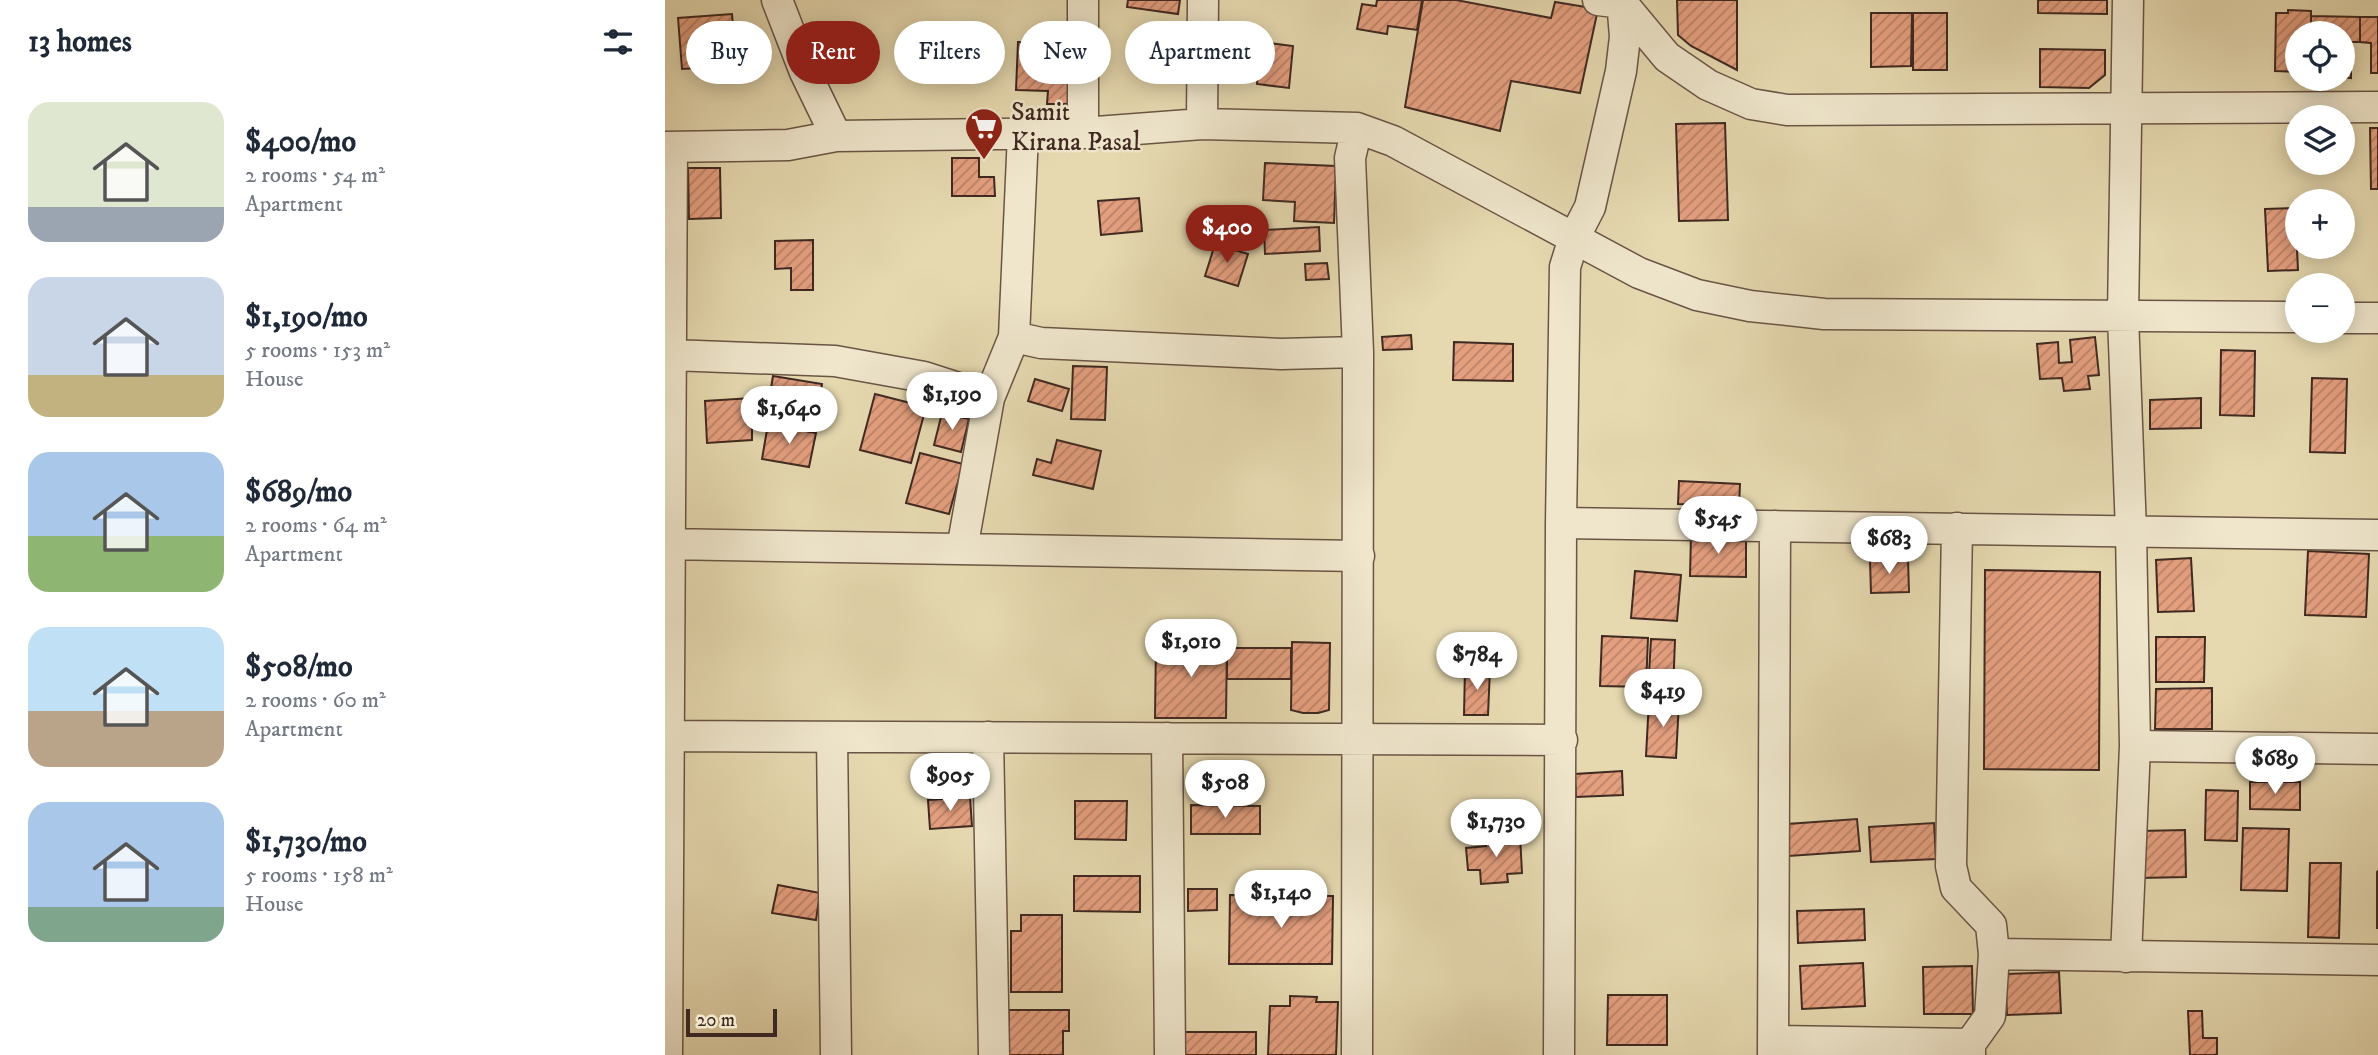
<!DOCTYPE html>
<meta charset="utf-8">
<style>
:root{--surface:#fff;--page:#f6f6f7;--text:#1f2937;--muted:#747a83;--accent:#8f2418}
body{margin:0;font-family:"IM FELL DW Pica",serif;background:var(--page);color:var(--text);height:100vh;display:flex;flex-direction:column;font-size:26px;white-space:nowrap}
*{box-sizing:border-box;margin:0}
p{font-size:23px;color:var(--muted)}
.icon{flex:none;width:38px;height:38px;fill:none;stroke:currentColor;stroke-width:2;stroke-linecap:round;stroke-linejoin:round}
.map{position:relative;flex:1;overflow:hidden}
.drawer{display:flex;flex-direction:column;background:var(--surface);width:665px}
.drawer>*{flex:none}
.top-card{position:absolute;left:21px;top:21px;width:665px;height:63px;display:flex;gap:14px}
.fabs{position:absolute;left:1620px;top:21px;display:grid;gap:14px}
.fabs a{display:grid;place-items:center;width:70px;height:70px;border-radius:50%;background:var(--surface);box-shadow:0 4px 18px #0003;font-size:35px}
.scale{position:absolute;left:21px;bottom:18px;width:91px;box-sizing:border-box;padding-left:7px;border:4px solid #402921;border-top:0;font-size:19px;line-height:24px;white-space:nowrap;color:#402921;-webkit-text-stroke:5px #efe6cc;paint-order:stroke}
.price{position:absolute;translate:-50% -60px;padding:0 16px;border-radius:24px;background:#fff;color:#222;font-size:23px;line-height:46px;filter:drop-shadow(0 2px 4px #0008)}
.price::after{content:'';position:absolute;left:50%;top:42px;width:21px;height:16px;margin-left:-10px;background:inherit;clip-path:polygon(0 0,100% 0,50% 100%)}
.price.current{background:var(--accent);color:#fff}
ul{padding:0;list-style:none}
li{display:flex;align-items:center;gap:21px;height:175px;padding:0 28px}
li span{display:grid;place-items:center;flex:none;width:196px;height:140px;border-radius:21px;color:#555}
li>.icon{margin-inline-start:auto}
span .icon{width:84px;height:84px;fill:#fffc;stroke-width:1}
li b{font-size:30px}
h2{display:flex;justify-content:space-between;align-items:center;height:84px;padding:0 28px;font-size:30px}
.chip{padding:0 24px;border-radius:32px;background:var(--surface);box-shadow:0 4px 18px #0003;font-size:24px;line-height:63px}
.chip.current{background:var(--accent);color:#fff}
main{display:flex;flex:1;min-height:0}
.map>svg:first-child{display:block}
</style>
<main>
<section class="drawer">
<h2>13 homes<svg class="icon" aria-label="filters" viewBox="0 0 24 24"><path d="M4 7h16M4 17h16"/><circle cx="9" cy="7" r="2"/><circle cx="15" cy="17" r="2"/></svg></h2>
<ul>
<li><span style="background:linear-gradient(#dfe7d0 75%,#9aa5b1 0)"><svg class="icon" aria-label="home" viewBox="0 0 24 24"><path d="M3 11l9-7 9 7M6 9v11h12V9"/></svg></span><div><b>$400/mo</b><p>2 rooms · 54 m²</p><p>Apartment</p></div></li>
<li><span style="background:linear-gradient(#c9d6e8 70%,#c2b280 0)"><svg class="icon" aria-label="home" viewBox="0 0 24 24"><path d="M3 11l9-7 9 7M6 9v11h12V9"/></svg></span><div><b>$1,190/mo</b><p>5 rooms · 153 m²</p><p>House</p></div></li>
<li><span style="background:linear-gradient(#a9c7e8 60%,#8fb573 0)"><svg class="icon" aria-label="home" viewBox="0 0 24 24"><path d="M3 11l9-7 9 7M6 9v11h12V9"/></svg></span><div><b>$689/mo</b><p>2 rooms · 64 m²</p><p>Apartment</p></div></li>
<li><span style="background:linear-gradient(#bfe0f5 60%,#b9a48a 0)"><svg class="icon" aria-label="home" viewBox="0 0 24 24"><path d="M3 11l9-7 9 7M6 9v11h12V9"/></svg></span><div><b>$508/mo</b><p>2 rooms · 60 m²</p><p>Apartment</p></div></li>
<li><span style="background:linear-gradient(#a9c7e8 75%,#7fa58c 0)"><svg class="icon" aria-label="home" viewBox="0 0 24 24"><path d="M3 11l9-7 9 7M6 9v11h12V9"/></svg></span><div><b>$1,730/mo</b><p>5 rooms · 158 m²</p><p>House</p></div></li>
</ul>
</section>
<div class="map">
<svg width="1713" height="1055" viewBox="0 0 1713 1055">
<defs>
<pattern id="building-hatch" width="6" height="6" patternUnits="userSpaceOnUse" patternTransform="scale(1.75)"><rect width="6" height="6" fill="#e49f7f"/><path d="M-1 1l2-2M0 6l6-6M5 7l2-2" fill="none" stroke="#ba8268"/></pattern>
</defs>
<rect width="100%" height="100%" fill="#e6d9b0"/>
<filter id="stains"><feTurbulence type="fractalNoise" baseFrequency=".00286" numOctaves="4"/><feColorMatrix values="0 0 0 0 .2 0 0 0 0 .09 0 0 0 0 .02 0 0 0 .5 -.17"/></filter>
<radialGradient id="worn" r=".72"><stop offset=".6" stop-color="#630" stop-opacity="0"/><stop offset="1" stop-color="#630" stop-opacity=".3"/></radialGradient>
<path fill="url(#building-hatch)" stroke="#402921" stroke-width="2" d="M 463,0 L 515,0 L 513,14 L 462,7 Z
M 712,0 L 757,0 L 752,30 L 723,26 L 722,34 L 692,29 L 697,4 L 711,6 Z
M 758,0 L 791,0 L 886,18 L 890,2 L 933,9 L 915,93 L 846,81 L 835,131 L 740,107 Z
M 1012,0 L 1072,0 L 1072,70 L 1026,46 L 1013,35 Z
M 1373,0 L 1442,0 L 1442,14 L 1373,13 Z
M 1623,10 L 1646,11 L 1646,33 L 1633,33 L 1633,72 L 1610,71 L 1611,13 L 1623,13 Z
M 1206,13 L 1247,13 L 1246,66 L 1206,67 Z
M 1248,13 L 1282,13 L 1282,70 L 1248,70 Z
M 67,14 L 71,66 L 17,69 L 13,18 Z
M 1646,16 L 1695,17 L 1695,42 L 1686,42 L 1686,78 L 1678,77 L 1678,33 L 1646,33 Z
M 1695,17 L 1713,17 L 1713,73 L 1706,73 L 1706,43 L 1695,42 Z
M 353,42 L 400,43 L 399,73 L 403,73 L 403,104 L 382,104 L 383,91 L 351,90 Z
M 596,42 L 628,46 L 624,88 L 592,84 Z
M 1375,49 L 1440,50 L 1440,75 L 1424,88 L 1375,87 Z
M 1060,123 L 1063,220 L 1014,221 L 1011,124 Z
M 1705,128 L 1713,128 L 1713,189 L 1706,189 Z
M 287,158 L 314,158 L 314,177 L 329,177 L 330,196 L 287,196 Z
M 600,163 L 671,166 L 669,223 L 629,221 L 630,202 L 598,200 Z
M 23,168 L 55,168 L 56,218 L 24,219 Z
M 474,198 L 477,231 L 436,235 L 433,201 Z
M 1630,208 L 1633,270 L 1603,271 L 1600,209 Z
M 654,227 L 655,251 L 600,254 L 599,230 Z
M 148,240 L 148,290 L 126,290 L 126,268 L 110,269 L 110,241 Z
M 550,244 L 583,254 L 573,286 L 540,276 Z
M 662,263 L 664,279 L 641,280 L 640,264 Z
M 746,335 L 747,349 L 718,350 L 717,337 Z
M 1430,337 L 1434,375 L 1423,376 L 1425,389 L 1399,391 L 1397,378 L 1375,379 L 1372,344 L 1393,342 L 1394,363 L 1407,362 L 1405,340 Z
M 789,342 L 848,344 L 848,381 L 788,380 Z
M 1556,350 L 1590,351 L 1589,416 L 1555,415 Z
M 408,366 L 442,367 L 440,420 L 406,419 Z
M 108,376 L 157,384 L 150,428 L 101,419 Z
M 1647,378 L 1682,379 L 1680,453 L 1645,452 Z
M 370,379 L 404,389 L 397,411 L 363,401 Z
M 210,394 L 261,407 L 246,463 L 195,450 Z
M 87,398 L 87,440 L 42,443 L 40,401 Z
M 1536,398 L 1536,428 L 1485,429 L 1485,400 Z
M 277,413 L 304,419 L 296,452 L 269,445 Z
M 103,424 L 151,433 L 144,467 L 97,459 Z
M 392,440 L 436,451 L 428,489 L 368,475 L 372,459 L 386,463 Z
M 255,453 L 298,464 L 284,514 L 241,503 Z
M 1014,481 L 1075,484 L 1074,506 L 1013,504 Z
M 1026,536 L 1081,536 L 1081,577 L 1025,576 Z
M 1643,551 L 1704,554 L 1701,617 L 1640,615 Z
M 1526,558 L 1529,611 L 1493,612 L 1491,560 Z
M 1243,559 L 1244,592 L 1206,593 L 1205,560 Z
M 1320,570 L 1435,572 L 1434,770 L 1319,769 Z
M 970,571 L 1016,575 L 1012,621 L 966,618 Z
M 937,636 L 983,638 L 981,687 L 935,686 Z
M 1491,637 L 1540,637 L 1539,682 L 1491,682 Z
M 986,639 L 1010,640 L 1008,692 L 983,691 Z
M 491,640 L 562,641 L 561,718 L 490,718 Z
M 627,642 L 665,643 L 664,710 L 653,713 L 638,713 L 626,710 Z
M 562,648 L 626,648 L 626,679 L 562,679 Z
M 800,668 L 825,669 L 823,715 L 799,715 Z
M 1547,688 L 1547,729 L 1490,729 L 1491,689 Z
M 984,700 L 1014,702 L 1011,758 L 981,756 Z
M 957,771 L 958,795 L 911,797 L 910,774 Z
M 1585,782 L 1635,782 L 1635,810 L 1585,809 Z
M 1541,790 L 1573,791 L 1572,841 L 1540,840 Z
M 305,797 L 307,826 L 265,829 L 263,800 Z
M 410,801 L 462,801 L 461,840 L 410,839 Z
M 526,805 L 595,806 L 595,834 L 526,834 Z
M 1192,819 L 1195,851 L 1124,856 L 1122,824 Z
M 1269,823 L 1271,859 L 1206,862 L 1204,827 Z
M 1578,828 L 1624,829 L 1622,891 L 1576,890 Z
M 1520,830 L 1521,877 L 1475,878 L 1475,831 Z
M 855,835 L 857,873 L 842,874 L 843,882 L 816,884 L 815,870 L 803,870 L 801,848 L 821,846 L 820,838 Z
M 1645,863 L 1676,863 L 1674,938 L 1643,937 Z
M 1713,871 L 1713,928 L 1712,928 L 1712,872 Z
M 409,876 L 475,876 L 475,912 L 409,911 Z
M 113,885 L 155,893 L 151,920 L 107,913 Z
M 523,889 L 552,889 L 552,910 L 523,911 Z
M 565,895 L 668,896 L 667,964 L 564,964 Z
M 1199,909 L 1200,940 L 1133,943 L 1132,911 Z
M 356,915 L 397,915 L 397,992 L 346,992 L 346,931 L 356,931 Z
M 1198,963 L 1200,1006 L 1137,1009 L 1135,966 Z
M 1307,966 L 1308,1014 L 1259,1014 L 1258,967 Z
M 1394,972 L 1396,1013 L 1342,1015 L 1340,974 Z
M 943,995 L 1002,995 L 1002,1045 L 942,1045 Z
M 625,996 L 652,997 L 651,1002 L 673,1002 L 671,1055 L 603,1055 L 605,1006 L 625,1006 Z
M 344,1010 L 404,1010 L 404,1031 L 398,1031 L 398,1055 L 344,1055 Z
M 1523,1011 L 1537,1011 L 1538,1038 L 1552,1038 L 1552,1055 L 1525,1055 Z
M 517,1032 L 591,1032 L 591,1055 L 517,1055 Z"/>
<g fill="none" stroke-linecap="round" stroke-linejoin="round">
<defs>
<path id="minor" d="M 112,0 L 140,72 L 171,136
M 933,0 L 957,3 L 1002,57 L 1043,85 L 1086,104 L 1122,110 L 1713,107
M 537,124 L 538,0
M 692,128 L 685,158 L 693,352 L 692,1055
M 418,133 L 418,0
M 0,147 L 123,145 L 171,136 L 418,133 L 537,124 L 692,128 L 728,141 L 974,273 L 1032,295 L 1085,306 L 1159,314 L 1633,317
M 1678,318 L 1713,318
M 349,337 L 376,343 L 616,354 L 693,352
M 6,355 L 170,361 L 259,377 L 324,398
M 896,523 L 1713,535
M 1292,528 L 1286,866 L 1291,888 L 1326,925 L 1329,954 L 1325,1016 L 1305,1044 L 1305,1055
M 0,544 L 694,556
M 297,549 L 324,398 L 349,337 L 358,134
M 4,736 L 897,740
M 167,737 L 171,1055
M 323,737 L 329,1055
M 502,738 L 505,1055
M 1470,746 L 1713,749
M 1329,954 L 1713,960
M 1461,957 L 1470,746 L 1466,532 L 1458,316 L 1463,0
M 1108,1041 L 1305,1044
M 2,1055 L 7,147
M 894,1055 L 896,523 L 900,267 L 909,238 L 925,207 L 956,71 L 960,37 L 957,0
M 1108,1055 L 1110,526"/>
</defs>
<use href="#minor" stroke="#6a5545" stroke-width="33"/>
<use href="#minor" stroke="#efe6cc" stroke-width="30"/>
</g>
<defs>
<symbol id="supermarket-pin" viewBox="-11 -11 22 30"><path d="M0 17L-7.5 6A9.5 9.5 0 1 1 7.5 6Z" fill="#8f2418" stroke="#efe6cc"/><path d="M-6-5.5h2.5l.6 2H6L4.5 2H-2.5L-4.4-4H-6ZM-1.5 3.2a1.3 1.3 0 1 0 .1 0ZM3 3.2a1.3 1.3 0 1 0 .1 0Z" fill="#fff"/></symbol>
</defs>
<g fill-rule="evenodd">
<use href="#supermarket-pin" x="297" y="105" width="44" height="60"/>
</g>
<g text-anchor="middle" dominant-baseline="central" stroke-width="5" stroke-linejoin="round" paint-order="stroke">
<g font-size="26" fill="#402921" stroke="#efe6cc" text-anchor="start">
<text x="346" y="112">Samit<tspan x="346" dy="30">Kirana Pasal</tspan></text>
</g>
</g>
<rect width="100%" height="100%" filter="url(#stains)"/>
<rect width="100%" height="100%" fill="url(#worn)"/>
</svg>
<div class="fabs">
<a><svg class="icon" aria-label="locate" viewBox="0 0 24 24"><circle cx="12" cy="12" r="6"/><path d="M12 2v4M12 18v4M2 12h4M18 12h4"/></svg></a>
<a><svg class="icon" aria-label="layers" viewBox="0 0 24 24"><path d="M12 4l9 5-9 5-9-5zM3 14l9 5 9-5"/></svg></a>
<a>+</a>
<a>−</a>
</div>
<div class="scale">20 m</div>
<b class="price current" style="left:562px;top:265px">$400</b>
<b class="price" style="left:287px;top:432px">$1,190</b>
<b class="price" style="left:124px;top:446px">$1,640</b>
<b class="price" style="left:1053px;top:556px">$545</b>
<b class="price" style="left:1224px;top:576px">$683</b>
<b class="price" style="left:526px;top:679px">$1,010</b>
<b class="price" style="left:812px;top:692px">$784</b>
<b class="price" style="left:998px;top:729px">$419</b>
<b class="price" style="left:1610px;top:796px">$689</b>
<b class="price" style="left:285px;top:813px">$905</b>
<b class="price" style="left:560px;top:820px">$508</b>
<b class="price" style="left:831px;top:859px">$1,730</b>
<b class="price" style="left:616px;top:930px">$1,140</b>
<div class="top-card">
<a class="chip">Buy</a>
<a class="chip current">Rent</a>
<a class="chip">Filters</a>
<a class="chip">New</a>
<a class="chip">Apartment</a>
</div>
</div>
</main>
